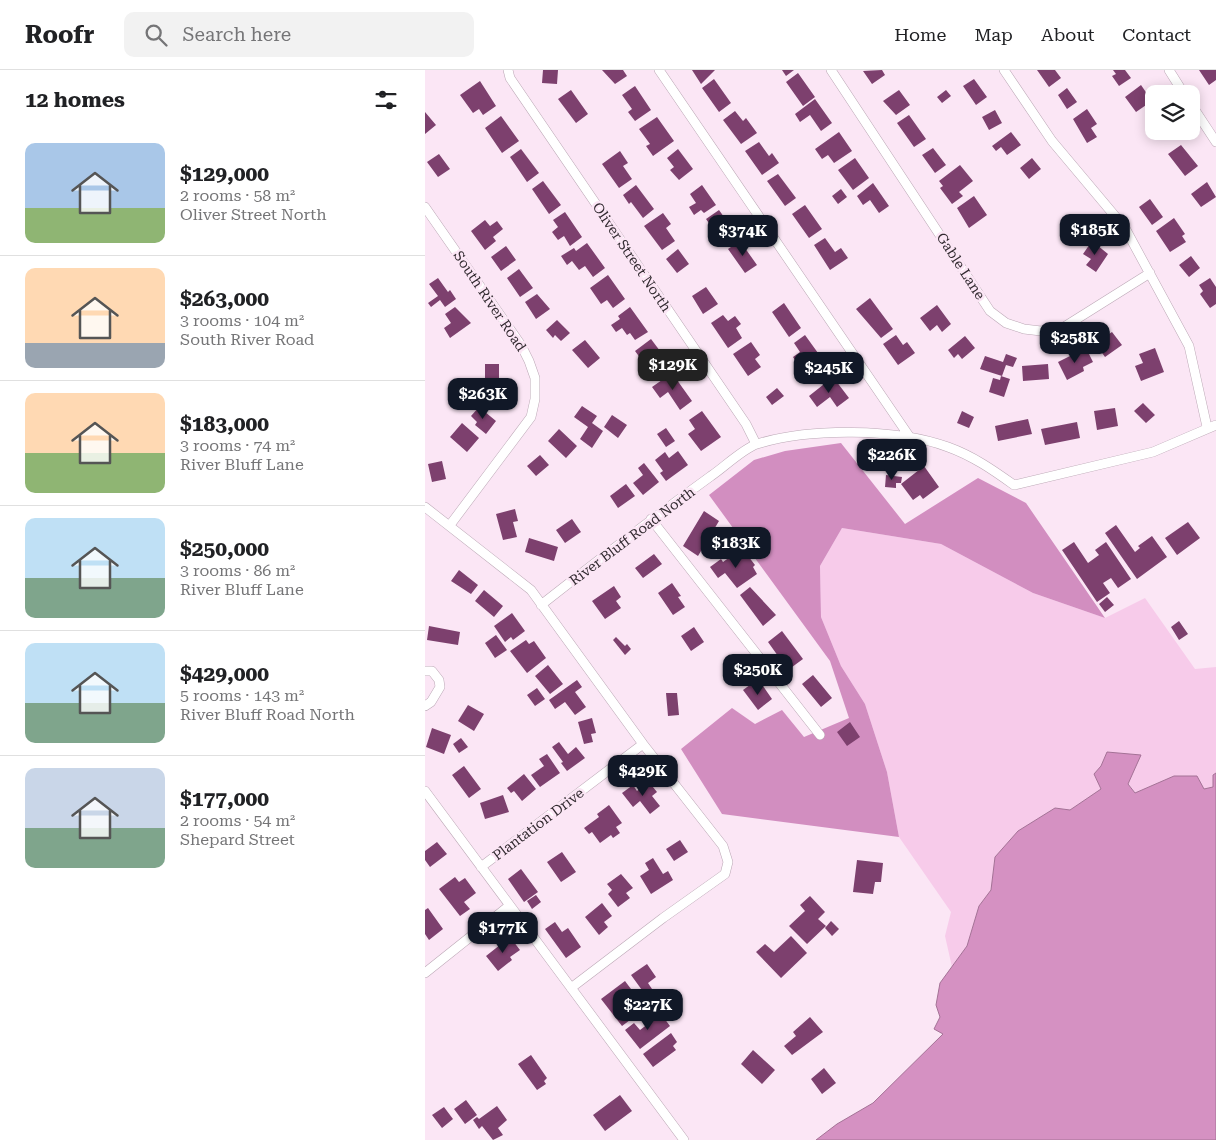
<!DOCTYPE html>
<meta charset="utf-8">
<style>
:root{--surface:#fff;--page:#f2f2f2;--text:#202124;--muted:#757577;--line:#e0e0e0;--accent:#111827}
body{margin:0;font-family:"Roboto Serif",serif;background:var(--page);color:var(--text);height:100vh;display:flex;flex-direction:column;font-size:19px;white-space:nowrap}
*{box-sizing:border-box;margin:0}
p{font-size:16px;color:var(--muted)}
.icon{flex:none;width:28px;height:28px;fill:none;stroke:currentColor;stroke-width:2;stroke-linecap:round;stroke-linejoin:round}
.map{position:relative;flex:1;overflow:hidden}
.details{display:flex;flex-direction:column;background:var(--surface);width:425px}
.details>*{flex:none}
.buttons{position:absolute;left:720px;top:15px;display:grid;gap:10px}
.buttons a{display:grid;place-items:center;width:55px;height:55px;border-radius:10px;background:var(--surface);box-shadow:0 2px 12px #0003;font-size:25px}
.price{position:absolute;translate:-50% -42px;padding:0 11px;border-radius:10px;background:var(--accent);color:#fff;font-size:16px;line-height:32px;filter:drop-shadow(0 1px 2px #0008)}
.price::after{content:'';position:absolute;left:50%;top:30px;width:15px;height:11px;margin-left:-8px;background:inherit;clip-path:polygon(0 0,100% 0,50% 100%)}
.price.active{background:#222;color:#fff}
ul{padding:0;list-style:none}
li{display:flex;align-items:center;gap:15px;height:125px;padding:0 25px}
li+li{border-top:1px solid var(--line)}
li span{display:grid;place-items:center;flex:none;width:140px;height:100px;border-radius:10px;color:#555}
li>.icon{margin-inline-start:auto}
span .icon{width:60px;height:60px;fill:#fffc;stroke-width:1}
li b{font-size:21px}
h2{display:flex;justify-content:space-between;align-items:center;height:60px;padding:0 25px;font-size:21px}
header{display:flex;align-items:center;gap:30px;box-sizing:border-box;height:70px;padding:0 25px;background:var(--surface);border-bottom:1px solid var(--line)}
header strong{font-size:24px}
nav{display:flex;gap:28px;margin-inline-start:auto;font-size:18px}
.search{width:350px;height:45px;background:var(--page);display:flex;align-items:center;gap:12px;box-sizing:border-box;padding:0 18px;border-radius:10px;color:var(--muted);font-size:19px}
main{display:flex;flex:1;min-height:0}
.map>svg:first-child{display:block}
</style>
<header>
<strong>Roofr</strong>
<div class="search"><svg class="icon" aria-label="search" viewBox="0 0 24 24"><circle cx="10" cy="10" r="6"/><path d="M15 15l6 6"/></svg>Search here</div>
<nav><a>Home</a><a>Map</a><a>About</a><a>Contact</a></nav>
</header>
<main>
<section class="details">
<h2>12 homes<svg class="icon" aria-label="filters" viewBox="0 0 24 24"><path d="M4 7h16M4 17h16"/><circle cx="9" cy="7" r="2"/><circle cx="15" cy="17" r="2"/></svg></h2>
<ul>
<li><span style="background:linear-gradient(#a9c7e8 65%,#8fb573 0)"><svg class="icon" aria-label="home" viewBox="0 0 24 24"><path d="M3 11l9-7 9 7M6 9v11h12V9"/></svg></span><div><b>$129,000</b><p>2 rooms · 58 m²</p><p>Oliver Street North</p></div></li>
<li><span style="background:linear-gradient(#ffd9b3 75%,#9aa5b1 0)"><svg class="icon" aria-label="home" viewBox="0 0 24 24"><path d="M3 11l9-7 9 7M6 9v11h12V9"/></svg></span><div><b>$263,000</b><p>3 rooms · 104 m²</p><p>South River Road</p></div></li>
<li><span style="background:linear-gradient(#ffd9b3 60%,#8fb573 0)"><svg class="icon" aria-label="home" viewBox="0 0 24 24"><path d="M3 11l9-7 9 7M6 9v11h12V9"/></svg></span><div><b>$183,000</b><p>3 rooms · 74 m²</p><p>River Bluff Lane</p></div></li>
<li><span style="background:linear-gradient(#bfe0f5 60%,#7fa58c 0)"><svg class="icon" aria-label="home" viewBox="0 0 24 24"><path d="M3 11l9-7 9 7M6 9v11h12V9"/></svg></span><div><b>$250,000</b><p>3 rooms · 86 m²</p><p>River Bluff Lane</p></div></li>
<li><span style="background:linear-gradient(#bfe0f5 60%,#7fa58c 0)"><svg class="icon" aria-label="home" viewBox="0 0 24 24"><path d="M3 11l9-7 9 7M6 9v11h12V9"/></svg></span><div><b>$429,000</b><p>5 rooms · 143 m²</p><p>River Bluff Road North</p></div></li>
<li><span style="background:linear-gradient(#c9d6e8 60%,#7fa58c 0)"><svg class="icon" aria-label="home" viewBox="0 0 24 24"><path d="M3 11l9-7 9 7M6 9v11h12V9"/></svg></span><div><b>$177,000</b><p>2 rooms · 54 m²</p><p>Shepard Street</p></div></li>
</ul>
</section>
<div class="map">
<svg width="791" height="1070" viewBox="0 0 791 1070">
<rect width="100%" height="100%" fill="#fbe6f5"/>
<path fill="#f7cbea" d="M 417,458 L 516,474 L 608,523 L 680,548 L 720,528 L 770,599 L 791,597 L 791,703 L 788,706 L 789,717 L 779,719 L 749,706 L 710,723 L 682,682 L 676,696 L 670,704 L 676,719 L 645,740 L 630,738 L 593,761 L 570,787 L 566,820 L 554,836 L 542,876 L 527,897 L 520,866 L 526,842 L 474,767 L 462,702 L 440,634 L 416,596 L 396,547 L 395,496 Z"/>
<path fill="#d28ec0" d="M 416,373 L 480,454 L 553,408 L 601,433 L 680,548 L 608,523 L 516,474 L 417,458 L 395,496 L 396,547 L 416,596 L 440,634 L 462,702 L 474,767 L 297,744 L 256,679 L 307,638 L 330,654 L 357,640 L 379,667 L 424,648 L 405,591 L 284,425 L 329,390 L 360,381 Z"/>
<path fill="#d591c2" stroke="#a47296" d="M 682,682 L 716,685 L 703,714 L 710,723 L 749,706 L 772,706 L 779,719 L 788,717 L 788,705 L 791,703 L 791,1070 L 391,1070 L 412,1054 L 448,1033 L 518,964 L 509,959 L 515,947 L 511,935 L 515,913 L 542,876 L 554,836 L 566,820 L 570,787 L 593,761 L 630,738 L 645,740 L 676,719 L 669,704 L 676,696 Z"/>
<path fill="#7d406e" d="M 118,0 L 133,0 L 132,14 L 117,13 Z
M 177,0 L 198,0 L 202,6 L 190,14 Z
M 267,0 L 290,0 L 276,14 Z
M 357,0 L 369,0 L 361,6 Z
M 457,0 L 460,5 L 447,14 L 438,1 Z
M 612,0 L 630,0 L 636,8 L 624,17 Z
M 688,0 L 700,0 L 706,8 L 694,16 L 687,6 L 691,4 Z
M 774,0 L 791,0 L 791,10 L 784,15 Z
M 373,3 L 390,27 L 378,36 L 361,12 Z
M 289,9 L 306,33 L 294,42 L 277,18 Z
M 549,9 L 562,27 L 551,35 L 538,16 Z
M 55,11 L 71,36 L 58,45 L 54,39 L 48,43 L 35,25 Z
M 716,15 L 727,31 L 711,42 L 700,27 Z
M 210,16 L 226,40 L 210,51 L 203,42 L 207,39 L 197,25 Z
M 642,18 L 652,32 L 642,39 L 633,25 Z
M 146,20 L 163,44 L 151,53 L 133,29 Z
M 474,20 L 485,35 L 471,45 L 458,31 Z
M 521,20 L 526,26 L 517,33 L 512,27 Z
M 390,29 L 407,53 L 396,61 L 385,45 L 375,52 L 370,44 Z
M 662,39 L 672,54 L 666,58 L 672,67 L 662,73 L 648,49 Z
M 570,40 L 577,53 L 564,60 L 557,47 Z
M 310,41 L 318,51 L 321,48 L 332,63 L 316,74 L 298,50 Z
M 0,42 L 11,55 L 0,64 Z
M 484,45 L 501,69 L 489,77 L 472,53 Z
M 76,46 L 94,71 L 77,83 L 60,58 Z
M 232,47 L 249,71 L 228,86 L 221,76 L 225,74 L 214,59 Z
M 414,62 L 427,81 L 409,93 L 403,85 L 397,89 L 390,79 Z
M 586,62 L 596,75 L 582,85 L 576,77 L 571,81 L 567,76 Z
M 334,72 L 344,86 L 347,83 L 354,93 L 337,105 L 320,81 Z
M 756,75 L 773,96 L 760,106 L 743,84 Z
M 508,78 L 521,95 L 510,103 L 497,85 Z
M 96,79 L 114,103 L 102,112 L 85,87 Z
M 253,79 L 268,99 L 254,110 L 245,100 L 249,97 L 242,88 Z
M 195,81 L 203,93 L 198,96 L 207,109 L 194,118 L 177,94 Z
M 14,84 L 25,99 L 13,107 L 2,92 Z
M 430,88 L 444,108 L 428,120 L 413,100 Z
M 607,88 L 616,99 L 604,109 L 595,98 Z
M 535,95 L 548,111 L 534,122 L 538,126 L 527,134 L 515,118 L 518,116 L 514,111 Z
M 353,104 L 371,128 L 360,136 L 342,111 Z
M 118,111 L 136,135 L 124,144 L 107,119 Z
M 782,112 L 791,127 L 776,137 L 766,124 Z
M 448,113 L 464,136 L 454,143 L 445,130 L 438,135 L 432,126 Z
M 211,115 L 229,139 L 218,148 L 206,132 L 204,134 L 198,125 Z
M 277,115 L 291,135 L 279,143 L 276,140 L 269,145 L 264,137 L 271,133 L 265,124 Z
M 416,119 L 422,127 L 413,134 L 407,126 Z
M 549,126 L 562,145 L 544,158 L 532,138 Z
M 725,129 L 738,147 L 727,155 L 714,137 Z
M 380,135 L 397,159 L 384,168 L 367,144 Z
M 294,140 L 311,164 L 294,176 L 287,166 L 291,163 L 281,149 Z
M 140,142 L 157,167 L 145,176 L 139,166 L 133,170 L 127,162 L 133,157 L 128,150 Z
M 238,143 L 246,154 L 241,158 L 250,171 L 237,180 L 219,156 Z
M 749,148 L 760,164 L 757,166 L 761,172 L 745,182 L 731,161 Z
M 60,150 L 65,156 L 72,151 L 78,159 L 68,167 L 71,171 L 60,180 L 46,161 Z
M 400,168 L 410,182 L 416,178 L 423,188 L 405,200 L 389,175 Z
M 315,171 L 332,195 L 320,203 L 303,179 Z
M 667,171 L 683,184 L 671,202 L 661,195 L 666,189 L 658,184 Z
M 162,173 L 180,198 L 168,207 L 160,196 L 154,200 L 147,191 L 142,195 L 136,186 L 149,178 L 151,181 Z
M 81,176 L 91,190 L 76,201 L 66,187 Z
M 253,179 L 264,194 L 252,203 L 241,189 Z
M 766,186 L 775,198 L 764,207 L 754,195 Z
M 94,199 L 108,218 L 95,227 L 82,208 Z
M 183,205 L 200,229 L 188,238 L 182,230 L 176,234 L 165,218 Z
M 13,208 L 23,222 L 25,220 L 31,229 L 20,237 L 15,230 L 6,237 L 3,233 L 13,226 L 4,214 Z
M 785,208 L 791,217 L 791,234 L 785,238 L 775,224 L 778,221 L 774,215 Z
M 281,217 L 293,234 L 278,244 L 267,226 Z
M 112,224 L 125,239 L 111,249 L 100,232 Z
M 445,228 L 468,259 L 456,268 L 431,239 Z
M 359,233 L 376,258 L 364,267 L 347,242 Z
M 512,235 L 526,254 L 517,262 L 512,255 L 505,261 L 495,248 Z
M 30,237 L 46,253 L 25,268 L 19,258 L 26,253 L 20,244 Z
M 205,237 L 223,262 L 210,270 L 205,263 L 202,265 L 197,258 L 191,262 L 186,255 L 195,249 L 193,246 Z
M 298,245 L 303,251 L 310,246 L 316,254 L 311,258 L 317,268 L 303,278 L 286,253 Z
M 132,250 L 145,263 L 136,271 L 130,265 L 128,268 L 121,260 Z
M 687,262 L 697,275 L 680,287 L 670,273 Z
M 380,265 L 393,283 L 374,296 L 368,287 L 375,282 L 369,273 Z
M 471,265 L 478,275 L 482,272 L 490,283 L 473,295 L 458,274 Z
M 540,266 L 550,278 L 537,289 L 533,284 L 529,288 L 523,280 Z
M 226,269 L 241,289 L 229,298 L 224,290 L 219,293 L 210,281 Z
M 160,270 L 175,288 L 163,298 L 147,280 Z
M 326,272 L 335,285 L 330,289 L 336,297 L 323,306 L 308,284 Z
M 661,278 L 668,292 L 658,297 L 659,301 L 642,310 L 633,292 Z
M 730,278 L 739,302 L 716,311 L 710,296 L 718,293 L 714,284 Z
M 581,284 L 592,288 L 588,297 L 581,295 L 577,306 L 555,299 L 560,286 L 578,292 Z
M 60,294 L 74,294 L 74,327 L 60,327 Z
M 623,294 L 624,309 L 598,311 L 597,296 Z
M 247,303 L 267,331 L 255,340 L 243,322 L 235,328 L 227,317 Z
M 576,306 L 585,309 L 579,327 L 564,322 L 568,308 L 575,310 Z
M 408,307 L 424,328 L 412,337 L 405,327 L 392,337 L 384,326 Z
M 352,318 L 359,326 L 347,335 L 341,327 Z
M 718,333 L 730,345 L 721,353 L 709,341 Z
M 157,336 L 172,346 L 167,353 L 178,361 L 167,378 L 155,369 L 163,357 L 149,347 Z
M 54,337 L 71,351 L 61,364 L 50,355 L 52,352 L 46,346 Z
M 690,338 L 693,356 L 672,360 L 669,341 Z
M 277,341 L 296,367 L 276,381 L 263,364 L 270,359 L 264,350 Z
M 537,341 L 549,347 L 544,358 L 532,353 Z
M 187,345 L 202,355 L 193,368 L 179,357 Z
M 603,349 L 607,364 L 573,371 L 570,356 Z
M 652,352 L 655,368 L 620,375 L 616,359 Z
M 37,353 L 54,368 L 42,382 L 25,367 Z
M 241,358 L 250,371 L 241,377 L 232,364 Z
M 134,359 L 152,376 L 141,388 L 123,371 Z
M 253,381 L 263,395 L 241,411 L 235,403 L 238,401 L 230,390 L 240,382 L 244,388 Z
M 115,385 L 124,395 L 111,406 L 102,396 Z
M 17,391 L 21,409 L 7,412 L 3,394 Z
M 219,393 L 234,412 L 218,425 L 208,413 L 218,405 L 213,398 Z
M 499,396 L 514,417 L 498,429 L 495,425 L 488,430 L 476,414 Z
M 461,405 L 477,407 L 476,413 L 471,413 L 471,418 L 460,417 Z
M 201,414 L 210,426 L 193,438 L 185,426 Z
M 90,439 L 93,451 L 88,452 L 92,467 L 78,470 L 71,444 Z
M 279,441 L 294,451 L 273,486 L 258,476 Z
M 147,449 L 156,462 L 140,473 L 131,460 Z
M 763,452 L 775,468 L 752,485 L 740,468 Z
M 691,455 L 710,482 L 715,478 L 713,476 L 727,466 L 742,487 L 712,509 L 680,463 Z
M 104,468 L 133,477 L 129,491 L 100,482 Z
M 649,472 L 663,493 L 674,485 L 670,480 L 681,472 L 706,509 L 693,518 L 686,508 L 678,513 L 685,523 L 672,532 L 637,480 Z
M 320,482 L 330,495 L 328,497 L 332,504 L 312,518 L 300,503 L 293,508 L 285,497 L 296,489 L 298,492 L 305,487 L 308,491 Z
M 229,484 L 237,494 L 218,508 L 210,498 Z
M 34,500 L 53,515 L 46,524 L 26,511 Z
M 247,513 L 256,526 L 253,527 L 260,537 L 248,545 L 233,523 Z
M 189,516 L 196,527 L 191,531 L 196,538 L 180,549 L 167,531 Z
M 325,517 L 351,545 L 338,556 L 315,525 Z
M 59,520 L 78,536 L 69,547 L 50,531 Z
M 682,527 L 689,535 L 680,542 L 674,534 Z
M 87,543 L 100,561 L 88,570 L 86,567 L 80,572 L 69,556 Z
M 754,551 L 763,564 L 754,570 L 746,557 Z
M 4,556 L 35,562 L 33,575 L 2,570 Z
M 269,557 L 279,572 L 266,581 L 256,566 Z
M 357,561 L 378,589 L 363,600 L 343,572 Z
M 71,565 L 82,580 L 70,588 L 60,573 Z
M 191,567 L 200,576 L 202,574 L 206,579 L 200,585 L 188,570 Z
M 101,570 L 104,574 L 109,571 L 121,588 L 102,603 L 85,581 Z
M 123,595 L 138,614 L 125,624 L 110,606 Z
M 388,605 L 407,628 L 396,637 L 377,614 Z
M 152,610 L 157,617 L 150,622 L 161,637 L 150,645 L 140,632 L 130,639 L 124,630 Z
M 329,612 L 334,619 L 338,616 L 347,629 L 333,640 L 318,620 Z
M 112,618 L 120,629 L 110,636 L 102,625 Z
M 241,623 L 252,623 L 254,645 L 243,646 Z
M 43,635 L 59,644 L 49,661 L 33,651 Z
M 167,648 L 171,663 L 166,664 L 168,672 L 159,674 L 153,652 Z
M 425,652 L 435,667 L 422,676 L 412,662 Z
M 7,658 L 26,665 L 19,684 L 1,677 Z
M 36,668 L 43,677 L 34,683 L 28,674 Z
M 134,672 L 143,684 L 151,677 L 160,688 L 142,701 L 136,693 L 138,692 L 127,677 Z
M 122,684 L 135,703 L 115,717 L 106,705 L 119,696 L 114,689 Z
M 39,696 L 56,719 L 44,728 L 27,705 Z
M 99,704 L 111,719 L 97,731 L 89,721 L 86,723 L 82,718 Z
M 223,711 L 232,722 L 227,726 L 235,736 L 225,744 L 215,731 L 208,737 L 197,723 L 208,715 L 212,721 Z
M 78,725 L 84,742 L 60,749 L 55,733 Z
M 184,735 L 197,753 L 191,757 L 195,763 L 188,768 L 186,765 L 175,773 L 167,762 L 164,764 L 159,758 L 174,747 L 172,744 Z
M 255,770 L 263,782 L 249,791 L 241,779 Z
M 12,772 L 22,784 L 5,797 L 0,790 L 0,781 Z
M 137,782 L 151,802 L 136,812 L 122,792 Z
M 228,788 L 238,804 L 243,801 L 248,810 L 226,824 L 215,806 L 224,800 L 220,793 Z
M 432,790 L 458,793 L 456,812 L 450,812 L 448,824 L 428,822 Z
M 96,799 L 113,822 L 99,832 L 83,809 Z
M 196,804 L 208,818 L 201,823 L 205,828 L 193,837 L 183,824 L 187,820 L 182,814 Z
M 30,807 L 34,812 L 40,808 L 51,823 L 39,832 L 45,839 L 35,846 L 14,819 Z
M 111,825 L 116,832 L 107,839 L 102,831 Z
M 385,826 L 400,842 L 393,849 L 401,856 L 382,874 L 364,856 L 380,841 L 375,835 Z
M 177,833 L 187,846 L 179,852 L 183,857 L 174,865 L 160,847 Z
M 3,838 L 18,859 L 4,870 L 0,864 L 0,840 Z
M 406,851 L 414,859 L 407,866 L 400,858 Z
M 130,852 L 137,862 L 143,858 L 156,877 L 141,888 L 120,859 Z
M 366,866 L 382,883 L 356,908 L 331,882 L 340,874 L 349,882 Z
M 85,867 L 95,880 L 85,887 L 87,890 L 73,901 L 61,886 Z
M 222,894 L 231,907 L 223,913 L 229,922 L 222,927 L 206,905 Z
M 200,911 L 209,923 L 197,932 L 209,947 L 197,956 L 176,929 Z
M 236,944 L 245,956 L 215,979 L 200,960 L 209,953 L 215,960 Z
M 385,947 L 398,962 L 367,985 L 359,976 L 371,966 L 368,962 Z
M 246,963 L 252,972 L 248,976 L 251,980 L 228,997 L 218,984 Z
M 328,980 L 350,1000 L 337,1014 L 316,994 Z
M 106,985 L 122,1008 L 119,1011 L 121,1014 L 112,1020 L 93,994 Z
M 399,998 L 411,1013 L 397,1024 L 386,1009 Z
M 195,1025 L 207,1041 L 180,1061 L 168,1045 Z
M 41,1030 L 52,1045 L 40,1054 L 29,1039 Z
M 72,1036 L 82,1050 L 73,1058 L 78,1065 L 68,1070 L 57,1056 L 54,1059 L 48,1050 L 52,1047 L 54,1049 Z
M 19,1037 L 28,1049 L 17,1058 L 7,1045 Z"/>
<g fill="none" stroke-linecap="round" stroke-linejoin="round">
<defs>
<path id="minor" d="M 83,0 L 85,8 L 321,354 L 331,374
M 234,0 L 484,366
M 406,0 L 565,241 L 581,253 L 599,259 L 616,261 L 639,257 L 725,203
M 579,0 L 627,71 L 700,158 L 764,276 L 782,357
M 744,0 L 759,24
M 766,34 L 791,72
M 0,137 L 96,275 L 104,291 L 110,308 L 110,329 L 106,347 L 25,455
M 0,437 L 106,520 L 218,674 L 298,776 L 303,792 L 300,804 L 238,848 L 146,918
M 226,449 L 395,665
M 116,535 C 172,491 228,448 286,406 C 298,398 319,378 332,374 C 385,358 471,358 523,377 C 548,386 568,400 589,415 L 728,382 L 791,355
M 0,601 L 7,601 L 14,610 L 15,617 L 6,632 L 0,636
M 0,721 L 259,1070
M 56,797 L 218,674
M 0,903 L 84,836"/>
</defs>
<use href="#minor" stroke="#bba7b5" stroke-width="10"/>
<use href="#minor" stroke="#fff" stroke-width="9"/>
</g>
<g text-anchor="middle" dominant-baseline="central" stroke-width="5" stroke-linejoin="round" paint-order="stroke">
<g font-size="14" fill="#322a30" stroke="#fbe6f5">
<text transform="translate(207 187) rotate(56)">Oliver Street North</text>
<text transform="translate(536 196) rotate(57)">Gable Lane</text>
<text transform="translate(65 231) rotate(56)">South River Road</text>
<text transform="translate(207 466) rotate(-37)">River Bluff Road North</text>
<text transform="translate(113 754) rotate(-37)">Plantation Drive</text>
</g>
</g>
</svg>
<div class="buttons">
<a><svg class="icon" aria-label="layers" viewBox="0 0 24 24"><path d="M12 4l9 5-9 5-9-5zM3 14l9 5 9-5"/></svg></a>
</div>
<b class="price" style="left:670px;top:186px">$185K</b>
<b class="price" style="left:318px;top:187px">$374K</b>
<b class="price" style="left:650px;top:294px">$258K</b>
<b class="price active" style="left:248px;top:321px">$129K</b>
<b class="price" style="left:404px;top:324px">$245K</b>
<b class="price" style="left:58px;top:350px">$263K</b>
<b class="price" style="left:467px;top:411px">$226K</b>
<b class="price" style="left:311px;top:499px">$183K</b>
<b class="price" style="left:333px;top:626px">$250K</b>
<b class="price" style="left:218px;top:727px">$429K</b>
<b class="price" style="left:78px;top:884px">$177K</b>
<b class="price" style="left:223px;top:961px">$227K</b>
</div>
</main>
